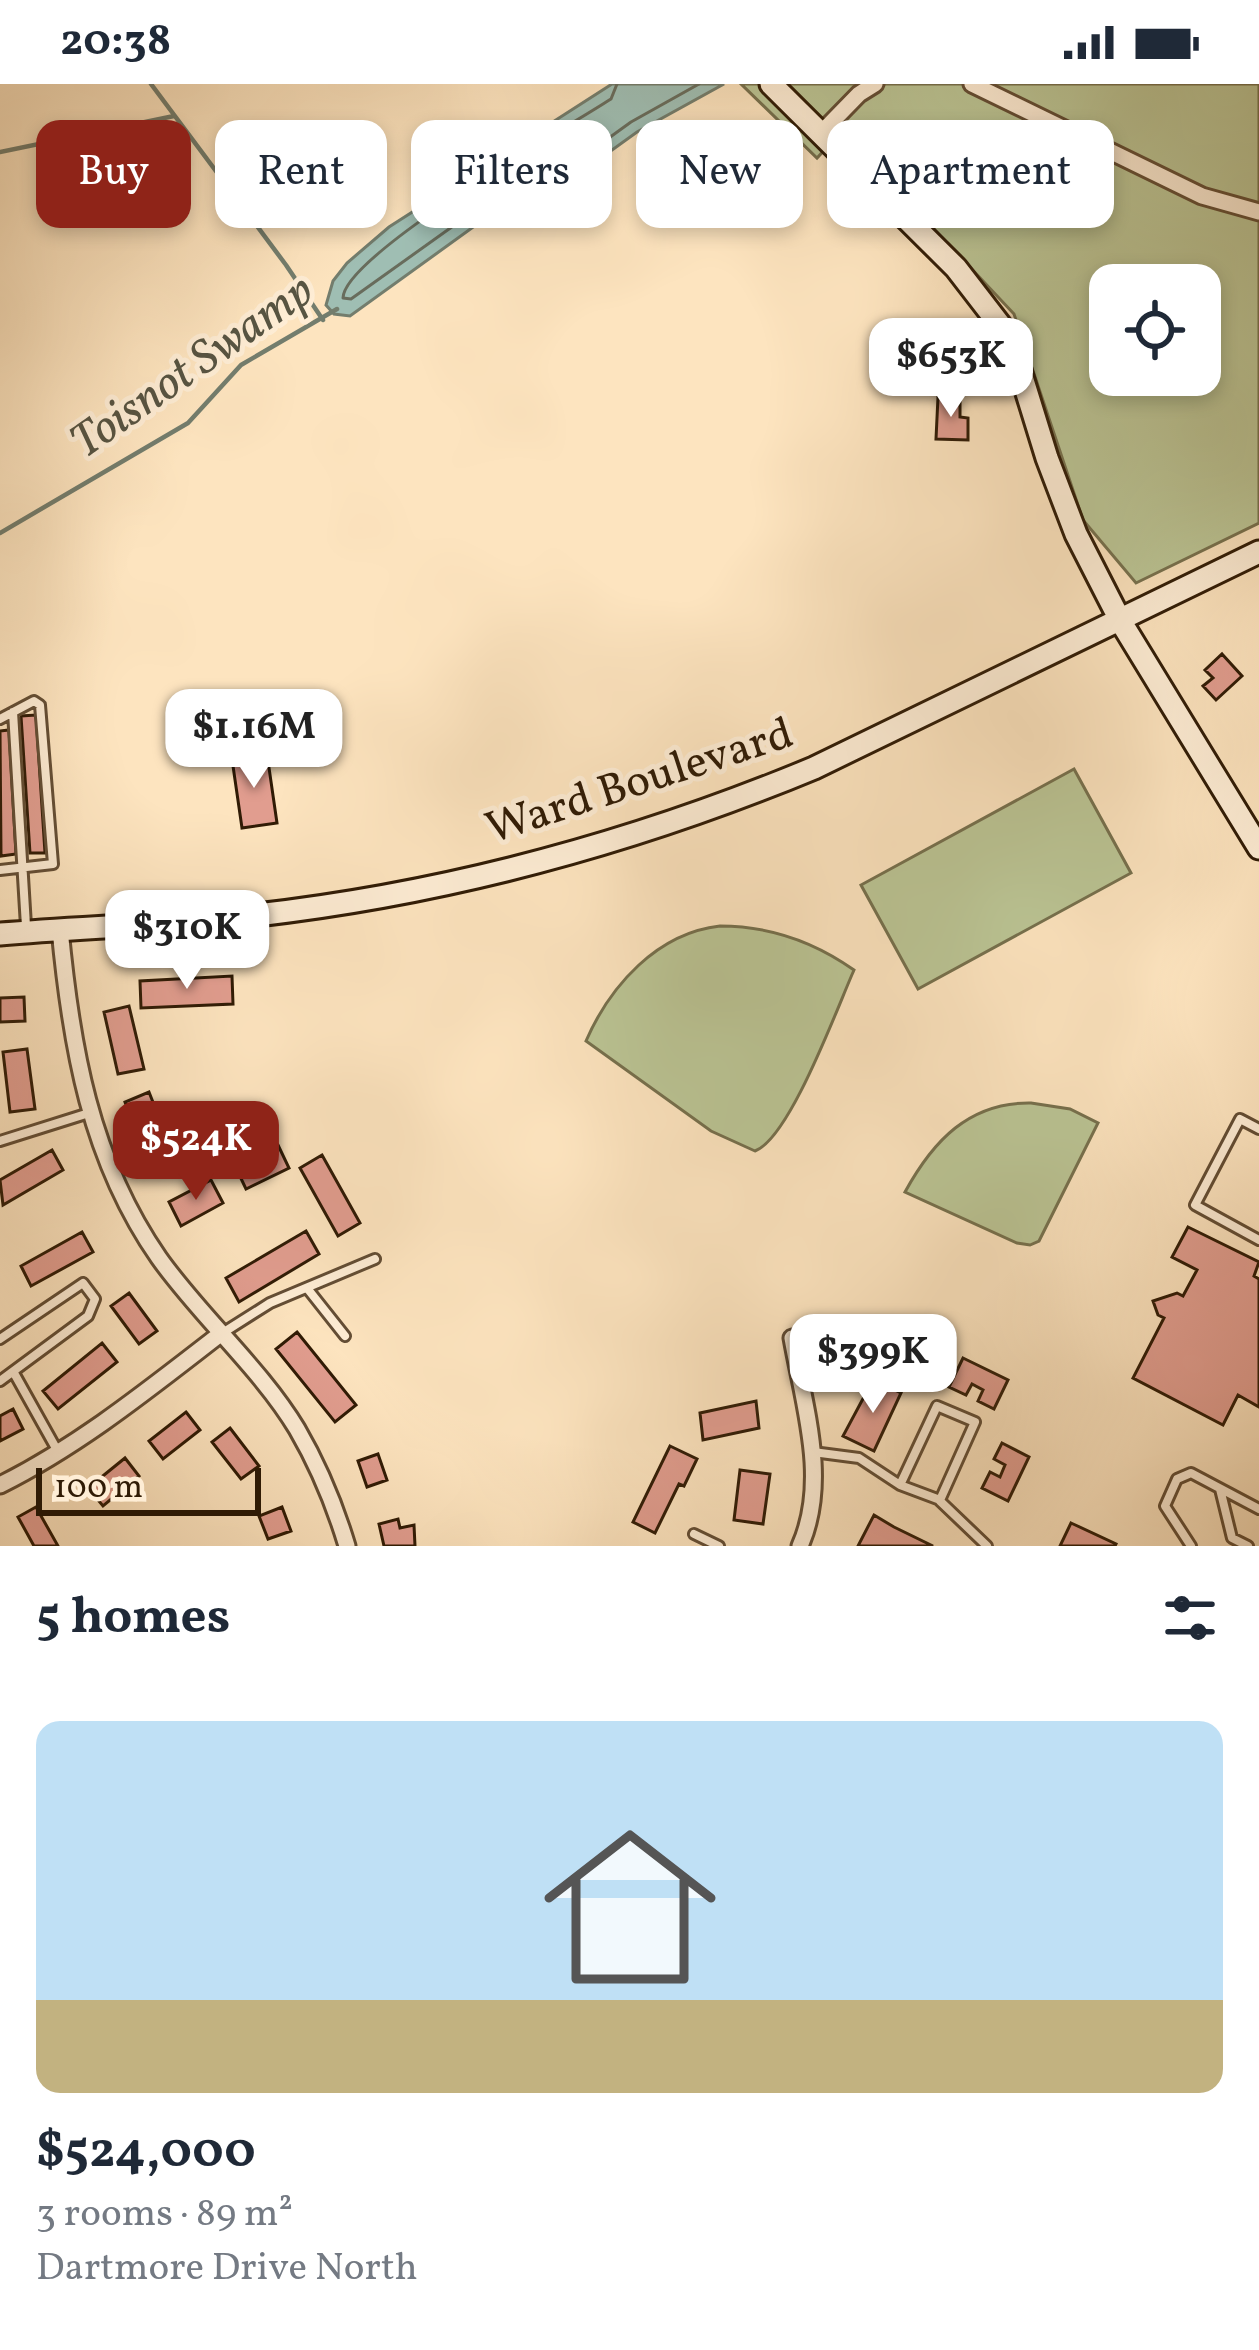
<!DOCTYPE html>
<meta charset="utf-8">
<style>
:root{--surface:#fff;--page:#f2f2f3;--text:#1f2937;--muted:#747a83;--accent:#8f2418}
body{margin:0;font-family:Vollkorn,serif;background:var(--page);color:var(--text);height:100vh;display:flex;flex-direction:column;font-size:45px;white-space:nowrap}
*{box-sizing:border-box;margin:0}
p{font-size:39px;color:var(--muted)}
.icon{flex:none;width:66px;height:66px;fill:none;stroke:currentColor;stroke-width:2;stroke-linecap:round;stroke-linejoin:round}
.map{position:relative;height:1462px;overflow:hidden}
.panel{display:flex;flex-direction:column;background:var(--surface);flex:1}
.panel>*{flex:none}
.guide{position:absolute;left:36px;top:36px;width:1188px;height:108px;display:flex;gap:24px}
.buttons{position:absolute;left:1089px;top:180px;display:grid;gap:24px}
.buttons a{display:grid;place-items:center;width:132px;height:132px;border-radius:24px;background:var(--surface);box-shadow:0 6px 18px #0003;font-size:60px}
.scale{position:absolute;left:36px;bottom:30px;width:225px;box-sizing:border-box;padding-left:12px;border:6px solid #301b05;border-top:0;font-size:33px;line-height:42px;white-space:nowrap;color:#301b05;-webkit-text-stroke:9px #feedd5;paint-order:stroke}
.price{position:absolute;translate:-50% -102px;padding:0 27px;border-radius:24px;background:#fff;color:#222;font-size:39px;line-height:78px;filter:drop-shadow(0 3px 6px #0008)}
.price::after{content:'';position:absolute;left:50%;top:72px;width:36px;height:27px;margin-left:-18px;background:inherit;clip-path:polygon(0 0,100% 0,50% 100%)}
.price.on{background:var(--accent);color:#fff}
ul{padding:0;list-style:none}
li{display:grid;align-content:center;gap:24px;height:636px;padding:0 36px}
li span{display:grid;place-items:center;height:372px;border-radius:24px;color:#555}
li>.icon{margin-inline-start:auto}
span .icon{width:216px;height:216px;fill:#fffc;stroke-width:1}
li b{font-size:51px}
h2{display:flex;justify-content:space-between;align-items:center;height:144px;padding:0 36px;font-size:51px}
.pill{padding:0 42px;border-radius:24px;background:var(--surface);box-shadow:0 6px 18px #0003;font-size:42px;line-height:108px}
.pill.on{background:var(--accent);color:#fff}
.status{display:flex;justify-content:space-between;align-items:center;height:84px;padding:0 60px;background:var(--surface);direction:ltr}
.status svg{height:33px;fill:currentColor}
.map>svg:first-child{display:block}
</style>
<div class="status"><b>20:38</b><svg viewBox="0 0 49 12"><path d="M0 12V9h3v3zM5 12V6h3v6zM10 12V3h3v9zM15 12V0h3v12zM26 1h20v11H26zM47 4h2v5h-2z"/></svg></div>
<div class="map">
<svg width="1259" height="1462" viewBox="0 0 1259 1462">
<rect width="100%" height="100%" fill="#fde4bf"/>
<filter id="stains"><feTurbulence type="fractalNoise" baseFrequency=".00167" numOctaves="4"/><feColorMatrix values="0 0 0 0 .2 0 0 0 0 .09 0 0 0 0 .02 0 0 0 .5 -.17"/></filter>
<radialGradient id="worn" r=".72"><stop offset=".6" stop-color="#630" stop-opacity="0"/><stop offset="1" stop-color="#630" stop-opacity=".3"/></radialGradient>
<path fill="#bbc595" stroke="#76704d" stroke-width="3" fill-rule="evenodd" d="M 741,0 L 1259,0 L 1259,439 L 1136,499 L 1083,436 L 1014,230 L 842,47 L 817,74 ZM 1110,201 L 1200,201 L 1200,291 L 1110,291 Z
M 1074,685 L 1131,789 L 918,905 L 861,801 Z
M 720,842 C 770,842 813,857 854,886 C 837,924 790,1054 755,1067 L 711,1047 L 586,957 C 610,902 657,849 720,842 Z
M 1031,1019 L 1070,1025 L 1098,1039 L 1039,1157 L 1030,1161 L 1017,1159 L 905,1108 C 933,1057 969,1018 1031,1019 Z"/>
<path fill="#9fbeb3" stroke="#737d6d" stroke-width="3" d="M 612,0 L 724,0 L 637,48 L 583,87 L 512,115 L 350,232 L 334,230 L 326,221 L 333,197 L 347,179 L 389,143 Z"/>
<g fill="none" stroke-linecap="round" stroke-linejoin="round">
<path stroke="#686c5c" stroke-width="3" d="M 617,0 L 611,15 C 566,44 344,171 343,214 L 351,215 L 505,105 L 577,77 L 631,38 L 699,0"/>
<path stroke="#737d6d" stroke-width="4.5" d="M 151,0 L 286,181 L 323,236
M 0,68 L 174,32
M 0,449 L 188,339 L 241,281 L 337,225"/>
</g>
<path fill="#e19d8f" stroke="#301b05" stroke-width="3" d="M 938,313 L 960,314 L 960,333 L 968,334 L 968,356 L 936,355 Z
M 1222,570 L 1242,592 L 1216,616 L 1203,602 L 1213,594 L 1205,586 Z
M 36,631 L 45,769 L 30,769 L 21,632 Z
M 9,646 L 16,770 L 1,772 L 0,647 Z
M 267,670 L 277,739 L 242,744 L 232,675 Z
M 232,892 L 233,920 L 141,924 L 140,897 Z
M 24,913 L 25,937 L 0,938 L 0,914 Z
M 129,922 L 144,985 L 118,990 L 104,928 Z
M 27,965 L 35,1025 L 10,1028 L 3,968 Z
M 149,1008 L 172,1067 L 147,1076 L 125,1018 Z
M 278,1061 L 289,1084 L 246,1105 L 235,1082 Z
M 52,1066 L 63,1086 L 3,1121 L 0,1096 Z
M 322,1071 L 360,1139 L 338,1152 L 300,1084 Z
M 211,1096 L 223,1119 L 181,1142 L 169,1118 Z
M 1188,1143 L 1259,1178 L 1254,1192 L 1259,1195 L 1259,1323 L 1238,1311 L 1223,1341 L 1133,1294 L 1164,1234 L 1158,1231 L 1153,1217 L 1177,1209 L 1183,1212 L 1197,1186 L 1172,1173 Z
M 306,1147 L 319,1170 L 239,1218 L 226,1194 Z
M 82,1148 L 93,1168 L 31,1202 L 21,1182 Z
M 129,1209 L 157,1247 L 139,1260 L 111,1222 Z
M 297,1248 L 356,1321 L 335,1338 L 276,1265 Z
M 102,1259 L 117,1278 L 58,1325 L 43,1307 Z
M 963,1274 L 1008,1296 L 994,1325 L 978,1317 L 983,1306 L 972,1300 L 966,1311 L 949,1303 Z
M 873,1296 L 901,1309 L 874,1367 L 843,1352 Z
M 756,1317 L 759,1344 L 703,1356 L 700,1329 Z
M 13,1325 L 23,1345 L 0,1357 L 0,1332 Z
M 186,1328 L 200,1346 L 163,1375 L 149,1357 Z
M 230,1344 L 259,1382 L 241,1395 L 212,1358 Z
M 1002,1359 L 1029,1373 L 1008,1417 L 982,1404 L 990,1388 L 1000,1393 L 1005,1381 L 994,1375 Z
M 670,1362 L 697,1375 L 684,1402 L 679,1400 L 655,1449 L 633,1438 Z
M 378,1370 L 387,1396 L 367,1403 L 358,1377 Z
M 125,1374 L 139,1392 L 103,1422 L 88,1404 Z
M 740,1386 L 770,1390 L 763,1440 L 734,1436 Z
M 36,1423 L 58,1462 L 34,1462 L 18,1433 Z
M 282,1423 L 291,1447 L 268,1455 L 259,1432 Z
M 874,1431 L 894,1443 L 933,1462 L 858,1462 Z
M 398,1435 L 400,1444 L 414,1441 L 415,1462 L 384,1462 L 379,1440 Z
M 1071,1439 L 1116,1460 L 1115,1462 L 1060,1462 Z"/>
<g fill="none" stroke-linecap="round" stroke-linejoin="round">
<defs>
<path id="lane" d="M 13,628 L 26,842
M 0,635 L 34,617 L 40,621 L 53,780 L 0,786
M 1259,1045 L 1240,1035 L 1195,1121 L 1259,1156
M 0,1057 L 89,1029
M 307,1204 L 345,1252
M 221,1250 L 270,1219 L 375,1175
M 0,1255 L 83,1199 L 95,1215 L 88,1232 L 0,1297
M 14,1289 L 57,1366
M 813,1368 L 859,1374 L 900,1401 L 940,1416 L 975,1338 L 937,1322 L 900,1401
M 1220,1405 L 1232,1454 L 1248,1462
M 940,1417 L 987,1462
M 694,1450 L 719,1462
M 1191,1462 L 1165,1422 L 1177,1395 L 1191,1389 L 1259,1425"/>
<path id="street" d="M 972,0 L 1202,112 L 1259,128
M 821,49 L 859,10 L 875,0
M 60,845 C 71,962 90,1075 159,1174 C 200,1232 261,1285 297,1345 C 318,1381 335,1422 347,1462
M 792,1254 C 804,1322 829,1397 800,1462
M 0,1401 C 80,1361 149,1305 219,1251"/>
<path id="secondary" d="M 771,0 L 956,184 L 1010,254 L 1047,374 L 1076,450 L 1121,538 L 1259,764
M 0,850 C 85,843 172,841 257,831 C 449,809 636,758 814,684 L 1259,468"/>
</defs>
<use href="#lane" stroke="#634d34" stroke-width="14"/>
<use href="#street" stroke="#634d34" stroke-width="21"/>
<use href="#secondary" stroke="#301b05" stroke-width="27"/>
<use href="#lane" stroke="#feedd5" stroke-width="8"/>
<use href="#street" stroke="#feedd5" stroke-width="15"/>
<use href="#secondary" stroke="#feedd5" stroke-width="21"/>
</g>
<g text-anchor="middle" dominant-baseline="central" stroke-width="10" stroke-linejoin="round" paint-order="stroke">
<g font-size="45" fill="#301b05" stroke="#feedd5">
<text transform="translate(640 699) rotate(-18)">Ward Boulevard</text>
</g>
<g font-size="48" font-style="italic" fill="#575442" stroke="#feedd5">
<text transform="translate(193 284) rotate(-35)">Toisnot Swamp</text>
</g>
</g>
<rect width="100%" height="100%" filter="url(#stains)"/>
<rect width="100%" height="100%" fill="url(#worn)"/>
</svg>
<div class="buttons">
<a><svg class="icon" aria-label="locate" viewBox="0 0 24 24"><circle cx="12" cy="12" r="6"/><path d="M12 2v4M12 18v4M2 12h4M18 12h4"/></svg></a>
</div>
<div class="scale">100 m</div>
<b class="price" style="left:951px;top:336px">$653K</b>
<b class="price" style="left:254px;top:707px">$1.16M</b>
<b class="price" style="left:187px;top:908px">$310K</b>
<b class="price on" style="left:196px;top:1119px">$524K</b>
<b class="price" style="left:873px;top:1332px">$399K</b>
<div class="guide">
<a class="pill on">Buy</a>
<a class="pill">Rent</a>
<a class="pill">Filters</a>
<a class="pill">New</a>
<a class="pill">Apartment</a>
</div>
</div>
<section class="panel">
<h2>5 homes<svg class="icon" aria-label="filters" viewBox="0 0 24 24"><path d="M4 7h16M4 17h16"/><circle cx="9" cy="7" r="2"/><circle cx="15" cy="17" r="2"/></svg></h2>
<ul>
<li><span style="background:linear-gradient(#bfe0f5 75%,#c2b280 0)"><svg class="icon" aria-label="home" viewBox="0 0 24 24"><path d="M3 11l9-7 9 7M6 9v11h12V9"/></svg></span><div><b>$524,000</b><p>3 rooms · 89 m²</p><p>Dartmore Drive North</p></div></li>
</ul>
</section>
